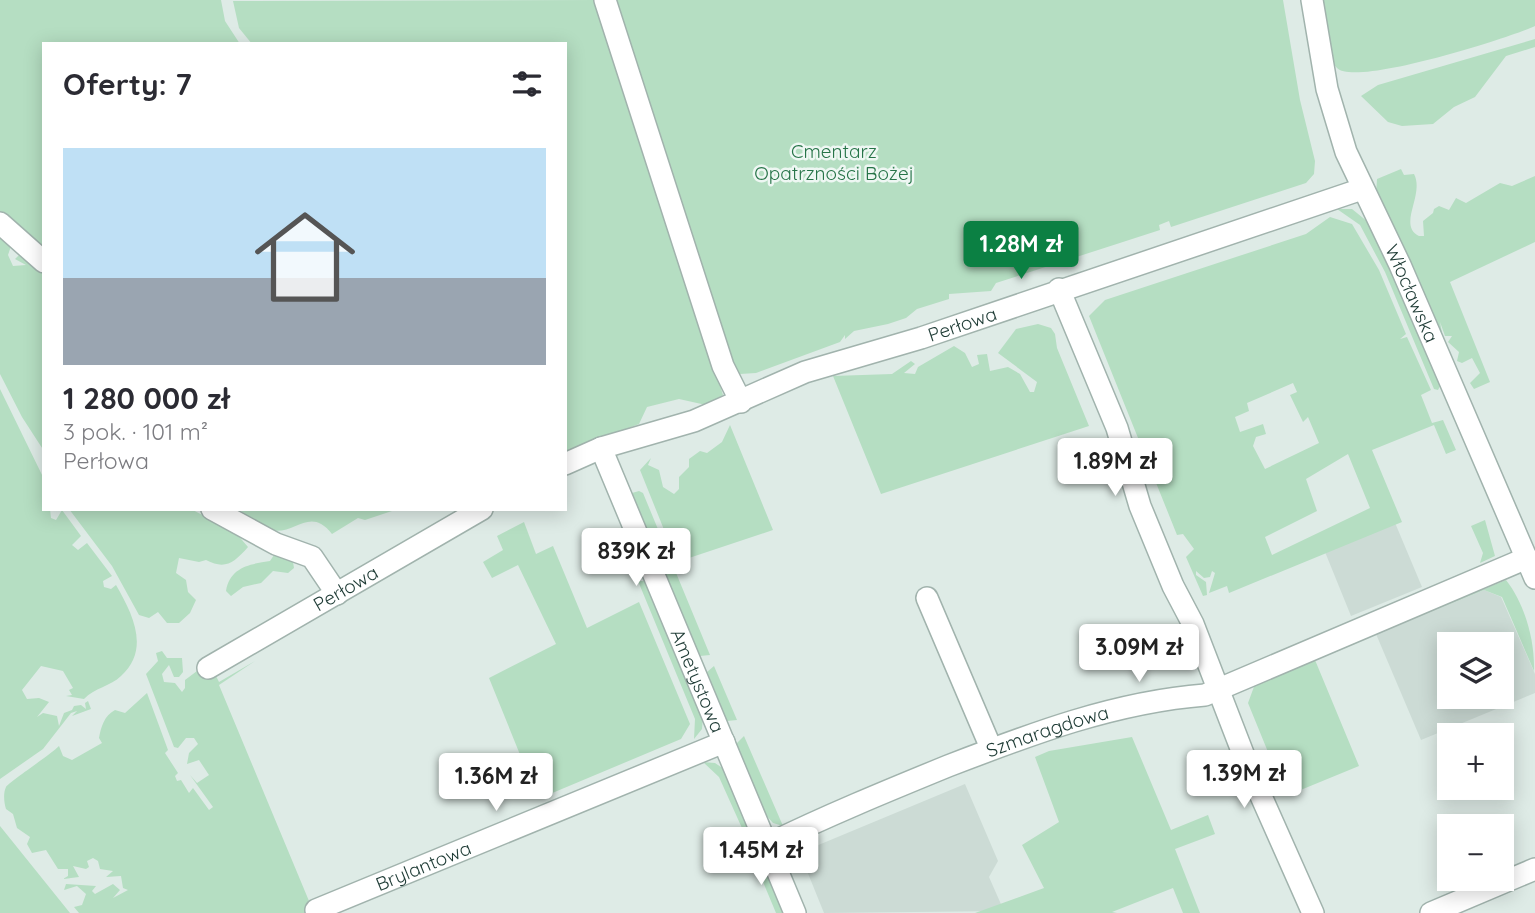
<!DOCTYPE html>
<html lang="pl">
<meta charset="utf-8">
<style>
:root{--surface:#fff;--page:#f7f7f7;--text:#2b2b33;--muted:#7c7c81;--line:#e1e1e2;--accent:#0b8043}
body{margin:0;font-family:Quicksand,sans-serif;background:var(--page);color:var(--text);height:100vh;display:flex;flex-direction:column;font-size:26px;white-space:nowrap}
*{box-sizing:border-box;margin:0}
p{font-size:23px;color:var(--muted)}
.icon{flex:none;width:38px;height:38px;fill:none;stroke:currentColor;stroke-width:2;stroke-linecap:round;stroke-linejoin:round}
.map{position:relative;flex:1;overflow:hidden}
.details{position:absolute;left:42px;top:42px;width:525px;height:469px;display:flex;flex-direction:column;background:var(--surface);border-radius:0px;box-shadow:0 4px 18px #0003}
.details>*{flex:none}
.fabs{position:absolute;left:1437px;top:632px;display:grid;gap:14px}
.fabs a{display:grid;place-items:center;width:77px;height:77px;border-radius:0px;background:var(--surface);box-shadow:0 4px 18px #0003;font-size:35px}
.price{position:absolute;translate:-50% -60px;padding:0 16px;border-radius:7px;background:#fff;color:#222;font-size:23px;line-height:46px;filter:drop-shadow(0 2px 4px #0008)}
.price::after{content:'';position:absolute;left:50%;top:42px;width:21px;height:16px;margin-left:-10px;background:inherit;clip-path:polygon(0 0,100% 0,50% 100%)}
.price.on{background:var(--accent);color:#fff}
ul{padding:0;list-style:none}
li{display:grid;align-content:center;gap:14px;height:371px;padding:0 21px}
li+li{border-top:2px solid var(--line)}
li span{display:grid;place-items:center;height:217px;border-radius:0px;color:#555}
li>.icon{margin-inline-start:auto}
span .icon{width:126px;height:126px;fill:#fffc;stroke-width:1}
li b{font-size:30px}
h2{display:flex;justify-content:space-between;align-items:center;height:84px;padding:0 21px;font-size:30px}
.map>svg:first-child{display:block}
</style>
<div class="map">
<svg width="1535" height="913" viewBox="0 0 1535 913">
<rect width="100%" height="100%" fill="#deebe6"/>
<path fill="#ccdbd5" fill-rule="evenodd" d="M 1393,518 L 1422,587 L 1351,616 L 1323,547 Z
M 1484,590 L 1501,597 L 1535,674 L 1535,693 L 1421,740 L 1376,634 ZM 1449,644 L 1502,644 L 1502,696 L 1449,696 Z
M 965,784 L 998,861 L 989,877 L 1004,911 L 824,913 L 807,871 L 816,846 Z"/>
<path fill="#b5dec2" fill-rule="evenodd" d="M 0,0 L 221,0 L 225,21 L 240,44 L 44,44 L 44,253 L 0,211 Z
M 600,0 L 723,395 L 706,405 L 679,399 L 647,407 L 639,424 L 565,452 L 565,44 L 252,44 L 239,28 L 233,1 Z
M 609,0 L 1283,0 L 1300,100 L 1315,161 L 1314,174 L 1306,183 L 1171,227 L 1169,221 L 1159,225 L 1160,230 L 996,283 L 991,291 L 949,294 L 949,299 L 917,309 L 906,318 L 888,324 L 854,331 L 845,339 L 845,335 L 840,342 L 756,373 L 740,374 L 732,369 Z
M 1322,0 L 1535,0 L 1535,26 C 1509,38 1355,87 1337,68 C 1327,58 1325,15 1322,0 Z
M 1535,39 L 1535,47 L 1506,56 L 1475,97 L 1454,107 L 1433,124 L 1402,126 L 1388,122 L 1361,96 L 1378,85 Z
M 1401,169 L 1404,175 L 1414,174 C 1425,195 1397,225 1419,236 L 1424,236 L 1423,221 L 1433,213 L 1434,209 L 1439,206 L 1449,210 L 1456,198 L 1466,203 L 1500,183 L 1512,186 L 1535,176 L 1535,242 L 1450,282 L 1490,382 L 1474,389 L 1470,383 L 1480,373 L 1472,358 L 1462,363 L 1457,361 L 1459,352 L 1448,342 L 1452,336 L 1445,336 L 1440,322 L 1443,338 L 1376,195 L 1377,179 Z
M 1337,209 L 1352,209 L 1368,222 L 1441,384 L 1438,390 L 1434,389 L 1385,272 L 1360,225 Z
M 1330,217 L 1352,224 L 1379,270 L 1406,334 L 1400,339 L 1407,337 L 1431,390 L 1421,395 L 1432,423 L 1443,420 L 1456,450 L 1446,454 L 1434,425 L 1372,450 L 1402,522 L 1229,593 L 1227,586 L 1209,593 L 1215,573 L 1212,571 L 1210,577 L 1204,578 L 1196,571 L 1196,575 L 1206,582 L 1207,595 L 1203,596 L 1186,557 L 1194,549 L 1183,534 L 1177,535 L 1089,316 L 1105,300 L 1306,234 ZM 1293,383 L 1297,392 L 1290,395 L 1303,422 L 1308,417 L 1319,443 L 1265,469 L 1253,446 L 1256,437 L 1266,434 L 1263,424 L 1240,432 L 1235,417 L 1249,411 L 1247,403 ZM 1348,454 L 1370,508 L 1272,555 L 1265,537 L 1317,511 L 1306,479 Z
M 0,236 L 11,246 L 8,255 L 13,266 L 26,265 L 15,259 L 22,252 L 44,271 L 44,451 L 22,417 L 0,374 Z
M 1038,324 L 1051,328 L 1055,334 L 1057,348 L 1089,426 L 881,494 L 833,376 L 892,374 L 911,361 L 915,364 L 904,373 L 915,374 L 918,367 L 954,346 L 965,353 L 972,367 L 979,364 L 977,355 L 987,354 L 990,371 L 1008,367 L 1020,374 L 1030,392 L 1034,392 L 1037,382 L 998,353 L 1016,329 Z
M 0,389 L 44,479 L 44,509 L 50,509 L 51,518 L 56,520 L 62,510 L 81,536 L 72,545 L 78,550 L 87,543 L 112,576 L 103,581 L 104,587 L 111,589 L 116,585 C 132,613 151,649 121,676 C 111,686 94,688 84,699 L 66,696 L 72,695 L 69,690 L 73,688 L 63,671 L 41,666 L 22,690 L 27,699 L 39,698 L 49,702 L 37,717 L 43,713 L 57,716 L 59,726 L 64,713 L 72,710 L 74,706 L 81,705 L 86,709 L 85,703 L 88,701 L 91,709 L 72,716 L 77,711 L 71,713 L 43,749 L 0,779 Z
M 730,425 L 773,530 L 677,562 L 640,470 L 651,458 L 648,465 L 659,470 L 663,487 L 674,494 L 679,489 L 679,477 L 689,467 L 689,459 L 700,451 L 707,453 L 722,442 Z
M 639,491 L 643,493 L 710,655 L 700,656 L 632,493 Z
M 69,509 L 191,509 L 236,533 L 248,547 C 234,563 225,570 206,560 L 199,562 L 179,558 L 176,573 L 186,580 L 188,592 L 196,600 L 190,613 L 179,623 L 167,623 L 158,612 L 149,618 L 139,615 L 112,566 Z
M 238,509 L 398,509 L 365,520 L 358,518 L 332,534 C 310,505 294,536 271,530 C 257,527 250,517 238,509 Z
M 1485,520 L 1495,556 L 1480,563 L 1483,553 L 1471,526 Z
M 524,522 L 536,554 L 553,546 L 587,628 L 639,602 L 690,724 L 681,739 L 538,799 L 489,678 L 556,644 L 518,565 L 492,578 L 483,562 L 503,550 L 497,536 Z
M 281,554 L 293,562 L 294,568 L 288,573 L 273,571 L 261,583 L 243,587 L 231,596 L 226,591 C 230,567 250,564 270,561 L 274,555 Z
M 1506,580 C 1525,604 1535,641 1534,671 L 1502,597 L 1484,590 L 1376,634 Z
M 638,581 L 646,581 L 703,717 L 702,729 L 694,739 L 695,719 Z
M 162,651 L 167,658 L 182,658 L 183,672 L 179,677 L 174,677 L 169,665 L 162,674 L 164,682 L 175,683 L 182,692 L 185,688 L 185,680 L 197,671 L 215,674 L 219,682 L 255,661 L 219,685 L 314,913 L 79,913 L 74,907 L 82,905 L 86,894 L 77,886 L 64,890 L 66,884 L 96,886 L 92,891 L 95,894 L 113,884 L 120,890 L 113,898 L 128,890 L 123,888 L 121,876 L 106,877 L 113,871 L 100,869 L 98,861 L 93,858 L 87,861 L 89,867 L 86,869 L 73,866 L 79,877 L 63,879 L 68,876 L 68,869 L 58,869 L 46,850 L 32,853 L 27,844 L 30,837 L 17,828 L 13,814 L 6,809 C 4,803 3,793 6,787 C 9,782 50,755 59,746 L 63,756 L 72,760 L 102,743 L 99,738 C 101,727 104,716 115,710 L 125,713 L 147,693 L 168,750 L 165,753 L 178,773 L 175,776 L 177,781 L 181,780 L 189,793 L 193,788 L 209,810 L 213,807 L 190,775 L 197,783 L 209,775 L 199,760 L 187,764 L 189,753 L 198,744 L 194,738 L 186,738 L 178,748 L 174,747 L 146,674 L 158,661 L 156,653 Z
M 1315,660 L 1359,766 L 1286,796 L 1248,703 L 1255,684 Z
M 714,666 L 737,720 L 727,721 L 707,672 Z
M 744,736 L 783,826 L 773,823 L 765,814 L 736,744 Z
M 1132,737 L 1171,830 L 1208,815 L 1215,834 L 1175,849 L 1200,913 L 1183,913 L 1173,888 L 1112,912 L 1117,913 L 975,913 L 1044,888 L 1022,845 L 1059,822 L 1035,757 L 1049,751 Z
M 703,762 L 715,763 L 724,769 L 750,832 L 746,837 L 719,777 Z
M 0,826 L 70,913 L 0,913 Z
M 750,851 L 758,851 L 784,913 L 776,913 Z"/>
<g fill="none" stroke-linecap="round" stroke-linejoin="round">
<defs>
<g id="street">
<path d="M 605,0 L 723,366 L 741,402"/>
<path id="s1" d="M 1312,0 L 1327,89 L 1346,152 L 1400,265 L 1535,578"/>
<path d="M 0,223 L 44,262"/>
<path d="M 1059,289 L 1117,428 L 1140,506 L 1173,586 L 1193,624 L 1249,769 L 1313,913"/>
<path id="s2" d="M 601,448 L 795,913"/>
<path id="s3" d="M 565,464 L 601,448 L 694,421 L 805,372 L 921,338 L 1362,189"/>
<path d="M 212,509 L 276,544 L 312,557 L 337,594"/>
<path d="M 927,598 L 991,748"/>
<path id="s4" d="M 208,668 L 482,509"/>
<path id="s5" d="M 767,845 C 826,816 887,791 948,766 C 1031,734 1115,702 1205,695 L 1527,558"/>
<path id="s6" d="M 316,910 L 724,742"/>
<path d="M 1431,913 L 1535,869"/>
</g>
</defs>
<use href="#street" stroke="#a1b3ad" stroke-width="24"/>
<use href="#street" stroke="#fff" stroke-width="21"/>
</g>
<g text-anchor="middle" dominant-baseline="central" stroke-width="5" stroke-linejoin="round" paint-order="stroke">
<g font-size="19" fill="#267448" stroke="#eef7f3">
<text x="834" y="151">Cmentarz<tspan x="834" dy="22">Opatrzności Bożej</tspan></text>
</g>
<g font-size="19" fill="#1e3b35" stroke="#eef7f3">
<text stroke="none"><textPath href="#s1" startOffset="312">Włocławska</textPath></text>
<text stroke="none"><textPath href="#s3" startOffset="422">Perłowa</textPath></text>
<text stroke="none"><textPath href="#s4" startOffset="159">Perłowa</textPath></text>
<text stroke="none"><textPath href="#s2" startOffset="252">Ametystowa</textPath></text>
<text stroke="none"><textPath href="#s5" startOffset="303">Szmaragdowa</textPath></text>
<text stroke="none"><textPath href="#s6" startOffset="116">Brylantowa</textPath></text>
</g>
</g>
</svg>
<div class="fabs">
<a><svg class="icon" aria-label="layers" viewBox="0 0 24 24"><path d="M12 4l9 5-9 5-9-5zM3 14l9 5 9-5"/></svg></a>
<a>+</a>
<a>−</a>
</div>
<b class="price on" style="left:1021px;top:281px">1.28M zł</b>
<b class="price" style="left:1115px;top:498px">1.89M zł</b>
<b class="price" style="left:636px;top:588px">839K zł</b>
<b class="price" style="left:1139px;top:684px">3.09M zł</b>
<b class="price" style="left:1244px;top:810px">1.39M zł</b>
<b class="price" style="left:496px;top:813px">1.36M zł</b>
<b class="price" style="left:761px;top:887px">1.45M zł</b>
<section class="details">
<h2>Oferty: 7<svg class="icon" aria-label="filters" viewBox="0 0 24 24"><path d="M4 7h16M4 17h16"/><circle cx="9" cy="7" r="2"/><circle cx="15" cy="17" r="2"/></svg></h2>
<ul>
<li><span style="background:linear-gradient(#bfe0f5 60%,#9aa5b1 0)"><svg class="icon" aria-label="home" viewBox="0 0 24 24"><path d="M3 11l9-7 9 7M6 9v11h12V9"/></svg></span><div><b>1 280 000 zł</b><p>3 pok. · 101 m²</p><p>Perłowa</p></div></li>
</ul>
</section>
</div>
